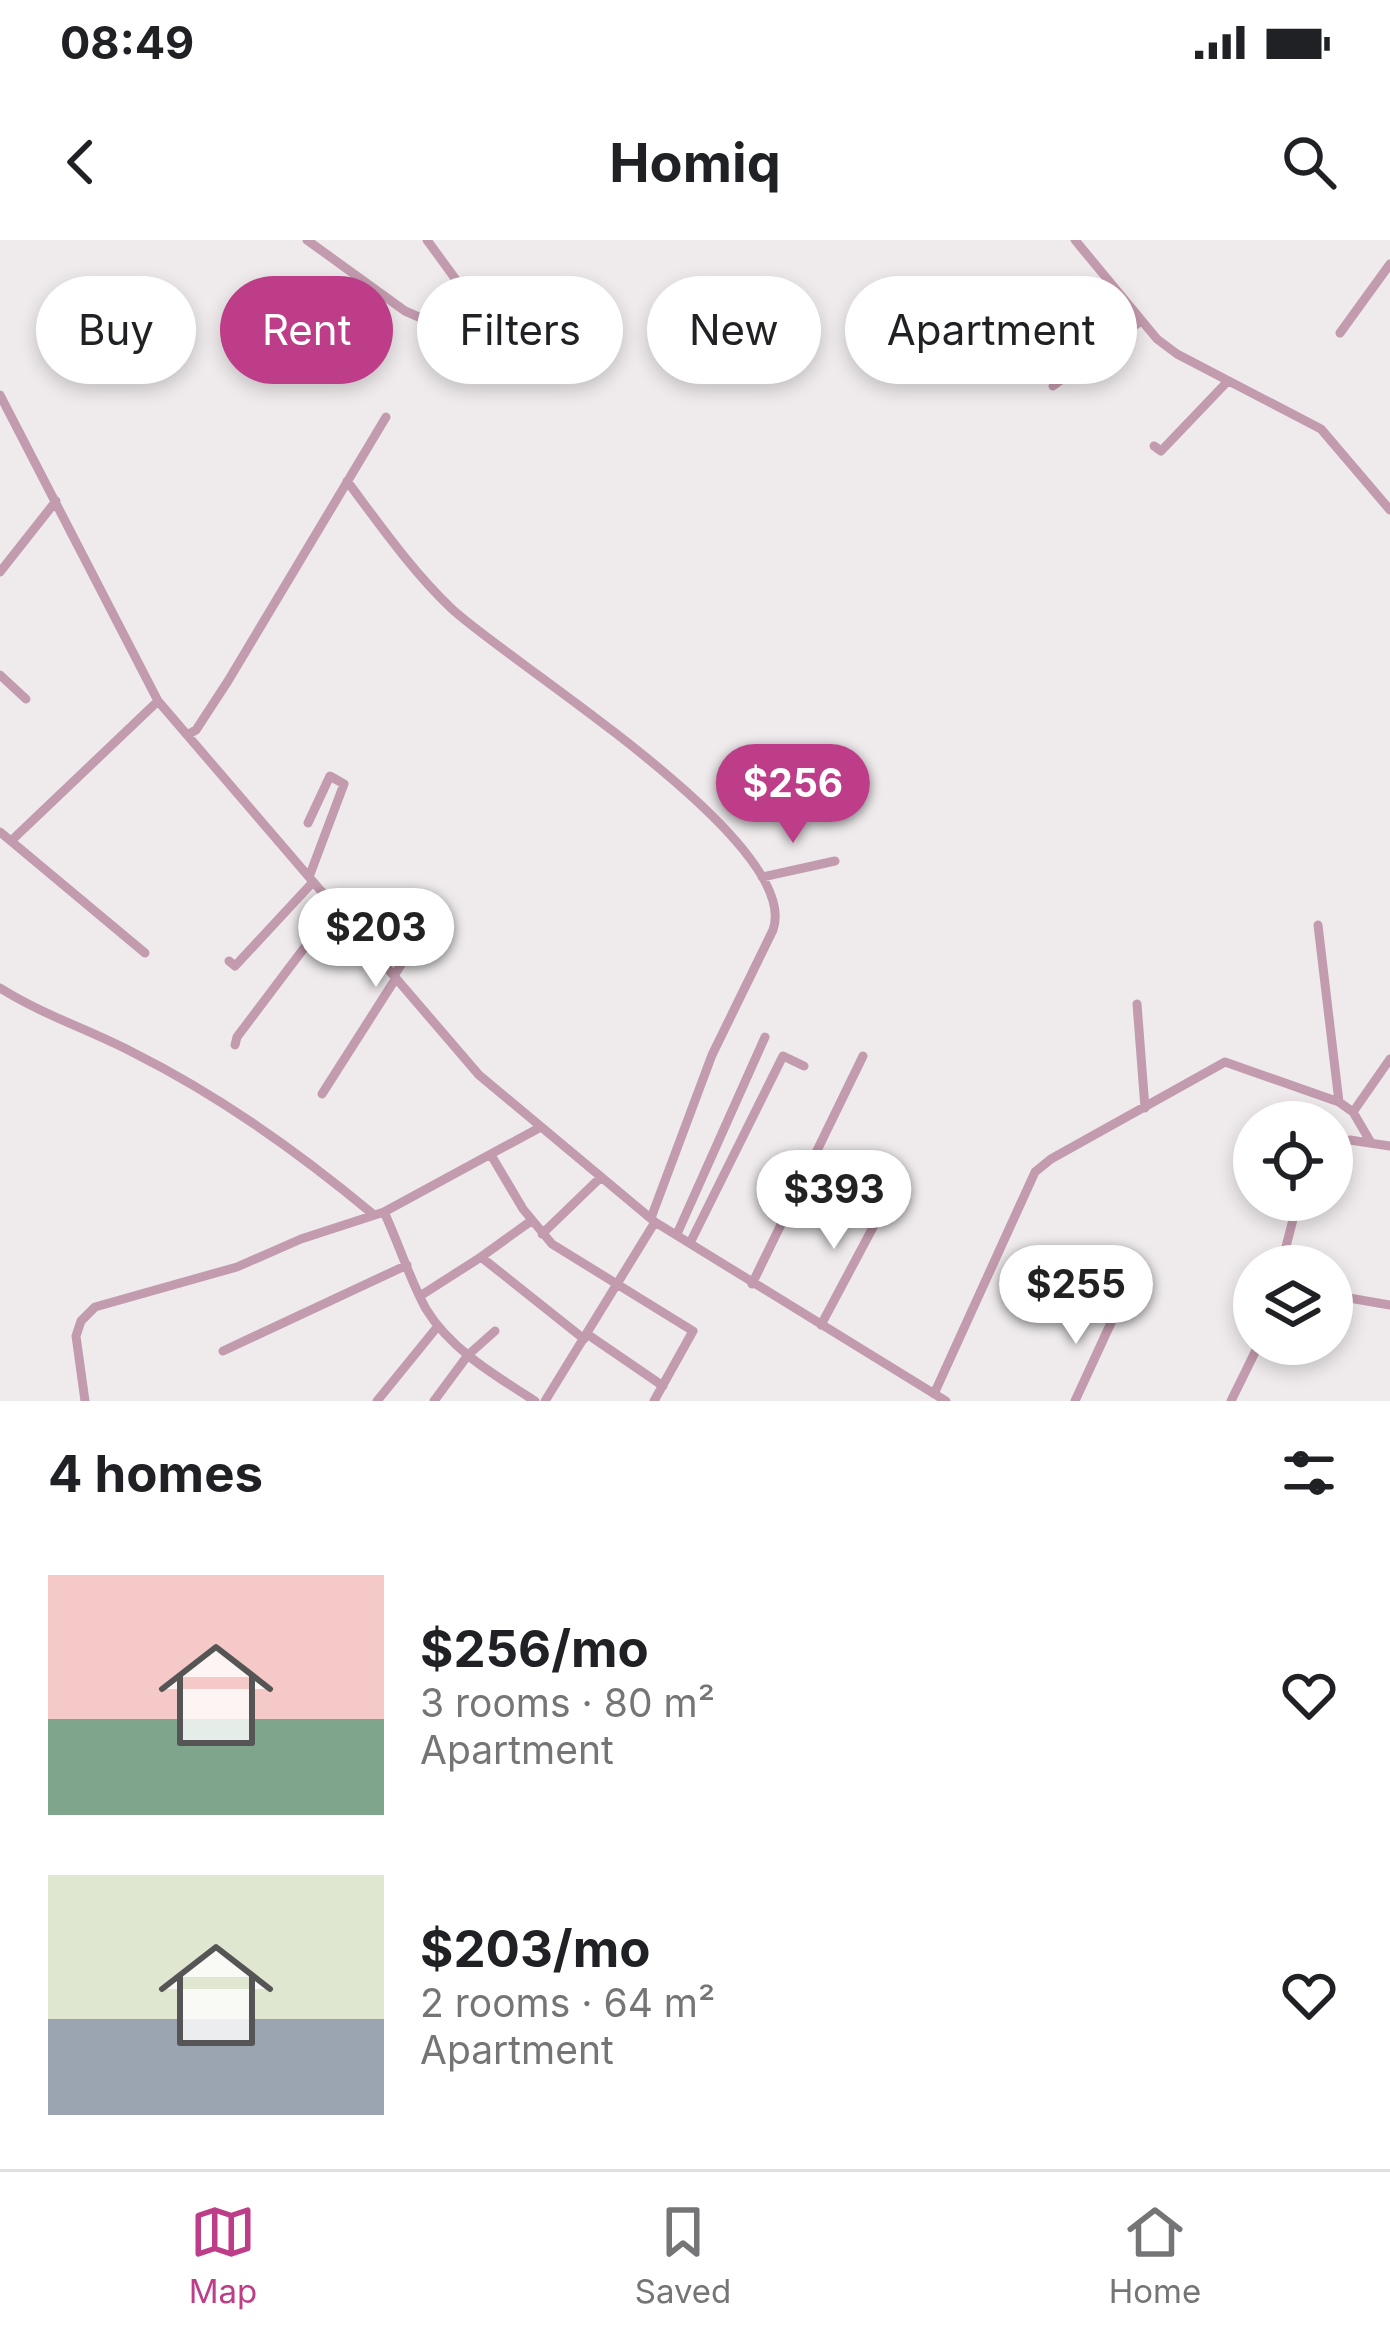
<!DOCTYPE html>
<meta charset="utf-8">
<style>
:root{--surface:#fff;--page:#f6f6f6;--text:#202124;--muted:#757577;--line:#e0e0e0;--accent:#bd3d88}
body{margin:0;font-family:Inter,sans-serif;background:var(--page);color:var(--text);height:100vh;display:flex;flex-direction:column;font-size:45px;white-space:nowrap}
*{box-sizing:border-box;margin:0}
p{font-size:39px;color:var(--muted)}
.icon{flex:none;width:66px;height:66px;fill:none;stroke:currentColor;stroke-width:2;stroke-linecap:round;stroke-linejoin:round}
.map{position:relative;height:1161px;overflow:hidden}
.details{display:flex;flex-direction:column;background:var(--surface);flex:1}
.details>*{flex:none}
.hud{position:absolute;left:36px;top:36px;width:1320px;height:108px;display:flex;gap:24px}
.tools{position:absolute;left:1233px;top:861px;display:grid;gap:24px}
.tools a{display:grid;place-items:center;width:120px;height:120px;border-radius:50%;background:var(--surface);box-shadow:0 6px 18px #0003;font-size:60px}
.price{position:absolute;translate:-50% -102px;padding:0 27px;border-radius:42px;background:#fff;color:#222;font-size:39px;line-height:78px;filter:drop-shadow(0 3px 6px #0008)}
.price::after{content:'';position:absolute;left:50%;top:72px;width:36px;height:27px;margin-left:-18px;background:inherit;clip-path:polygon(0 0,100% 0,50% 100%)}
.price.on{background:var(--accent);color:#fff}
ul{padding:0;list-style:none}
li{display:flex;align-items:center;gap:36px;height:300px;padding:0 48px}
li span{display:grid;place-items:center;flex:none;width:336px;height:240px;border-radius:0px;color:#555}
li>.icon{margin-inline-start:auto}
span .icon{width:144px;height:144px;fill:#fffc;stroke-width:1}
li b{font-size:51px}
h2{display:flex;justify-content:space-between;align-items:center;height:144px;padding:0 48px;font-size:51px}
.tag{padding:0 42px;border-radius:54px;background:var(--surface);box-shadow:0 6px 18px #0003;font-size:42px;line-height:108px}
.tag.on{background:var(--accent);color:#fff}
.status{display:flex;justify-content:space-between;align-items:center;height:84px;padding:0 60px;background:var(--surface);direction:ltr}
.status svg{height:33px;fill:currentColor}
header{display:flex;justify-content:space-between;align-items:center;height:156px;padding:0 48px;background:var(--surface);font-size:54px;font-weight:700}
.tab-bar{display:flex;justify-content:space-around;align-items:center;height:168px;border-top:3px solid var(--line);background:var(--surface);font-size:33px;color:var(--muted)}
.tab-bar a{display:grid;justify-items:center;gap:6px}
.tab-bar .on{color:var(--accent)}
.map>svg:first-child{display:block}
</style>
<div class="status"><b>08:49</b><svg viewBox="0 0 49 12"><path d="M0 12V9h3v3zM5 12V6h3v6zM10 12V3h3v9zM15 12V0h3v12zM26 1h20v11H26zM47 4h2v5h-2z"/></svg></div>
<header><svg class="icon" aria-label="back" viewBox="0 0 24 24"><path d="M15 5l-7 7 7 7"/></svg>Homiq<svg class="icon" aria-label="search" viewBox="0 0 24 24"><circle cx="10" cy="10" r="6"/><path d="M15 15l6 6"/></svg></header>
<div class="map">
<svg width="1390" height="1161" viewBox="0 0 1390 1161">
<rect width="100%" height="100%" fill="#efebed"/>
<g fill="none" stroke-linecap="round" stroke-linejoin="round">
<path stroke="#c39bae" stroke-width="9" d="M 307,0 L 405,71 L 435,84 L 452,76 L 464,62 L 462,48 L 427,0
M 1075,0 L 1157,99 L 1177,114 L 1321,189 L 1390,270
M 1340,93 L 1390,24
M 1053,146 L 1141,81
M 0,155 L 158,461 L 479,835 L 655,982 L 946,1161
M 1154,206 L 1161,211 L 1228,141
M 347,241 C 380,285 412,331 452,369 C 511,424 804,603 773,690 L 712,815 L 651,978
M 0,332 L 56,261
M 0,435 L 26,459
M 187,495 L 196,490 L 228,441 L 386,177
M 308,583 L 330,536 L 344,544 L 309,637
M 0,592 L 145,713
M 11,601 L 158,461
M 762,637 L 835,621
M 1318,685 L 1339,862
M 229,721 L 235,726 L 313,642
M 394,736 L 430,678 L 427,676
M 0,748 C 43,775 90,790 134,813 C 220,856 301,914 374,975
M 1137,764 L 1145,868
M 235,805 L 237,797 L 335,667
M 322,854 L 396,738
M 1353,872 L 1390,819
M 1332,906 L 1350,900 L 1390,906
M 491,915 L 523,969 L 552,1004 L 693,1091 L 654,1161
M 384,972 C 399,1004 409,1038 426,1069 C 451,1110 496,1136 535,1161
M 542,994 L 600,938
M 677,994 L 765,797
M 690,1003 L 783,816 L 804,826
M 481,1017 L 531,981
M 1281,1026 L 1298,960
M 752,1044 L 863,816
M 1332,1055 L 1390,1065
M 420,1056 L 481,1017 L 584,1099
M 821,1085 L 887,961
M 587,1094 L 663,1146
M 223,1111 L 407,1025
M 934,1154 L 1035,932 L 1051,919 L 1225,822 L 1339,862 L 1353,872 L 1370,901
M 85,1161 L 76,1096 L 81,1081 L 95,1067 L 237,1027 L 301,999 L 384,972 L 539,888
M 377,1161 L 438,1086
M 434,1161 L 468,1115 L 495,1091
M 545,1161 L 655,982
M 1075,1161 L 1116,1072
M 1231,1161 L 1259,1104"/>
</g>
</svg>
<div class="tools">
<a><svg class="icon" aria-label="locate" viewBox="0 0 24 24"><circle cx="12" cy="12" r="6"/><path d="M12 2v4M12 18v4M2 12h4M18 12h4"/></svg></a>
<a><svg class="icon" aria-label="layers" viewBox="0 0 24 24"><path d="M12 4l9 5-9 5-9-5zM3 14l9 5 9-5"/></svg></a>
</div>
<b class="price on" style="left:793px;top:606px">$256</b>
<b class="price" style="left:376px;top:750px">$203</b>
<b class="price" style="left:834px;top:1012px">$393</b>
<b class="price" style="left:1076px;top:1107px">$255</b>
<div class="hud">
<a class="tag">Buy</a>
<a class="tag on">Rent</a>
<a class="tag">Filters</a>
<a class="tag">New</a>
<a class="tag">Apartment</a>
</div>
</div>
<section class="details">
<h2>4 homes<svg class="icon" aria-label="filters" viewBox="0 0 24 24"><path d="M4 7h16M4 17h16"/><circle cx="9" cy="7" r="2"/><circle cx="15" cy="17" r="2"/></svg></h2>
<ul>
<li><span style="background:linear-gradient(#f6c9c9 60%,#7fa58c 0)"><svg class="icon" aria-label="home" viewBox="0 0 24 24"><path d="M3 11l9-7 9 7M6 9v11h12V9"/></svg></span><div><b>$256/mo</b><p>3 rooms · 80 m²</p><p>Apartment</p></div><svg class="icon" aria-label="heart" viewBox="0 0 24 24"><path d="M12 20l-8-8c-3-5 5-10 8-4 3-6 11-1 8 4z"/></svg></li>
<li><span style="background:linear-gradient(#dfe7d0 60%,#9aa5b1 0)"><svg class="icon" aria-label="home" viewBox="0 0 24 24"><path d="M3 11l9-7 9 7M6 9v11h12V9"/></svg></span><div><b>$203/mo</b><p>2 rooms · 64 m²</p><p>Apartment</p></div><svg class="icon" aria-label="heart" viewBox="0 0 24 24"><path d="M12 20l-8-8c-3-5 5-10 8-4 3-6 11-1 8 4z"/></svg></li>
</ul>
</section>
<nav class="tab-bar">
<a class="on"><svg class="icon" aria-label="map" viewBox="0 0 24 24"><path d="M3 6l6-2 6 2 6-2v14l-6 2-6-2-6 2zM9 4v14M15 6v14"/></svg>Map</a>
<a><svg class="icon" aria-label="saved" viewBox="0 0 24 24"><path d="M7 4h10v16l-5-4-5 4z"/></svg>Saved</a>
<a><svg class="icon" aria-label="home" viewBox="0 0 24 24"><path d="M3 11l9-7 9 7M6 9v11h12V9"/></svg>Home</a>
</nav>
